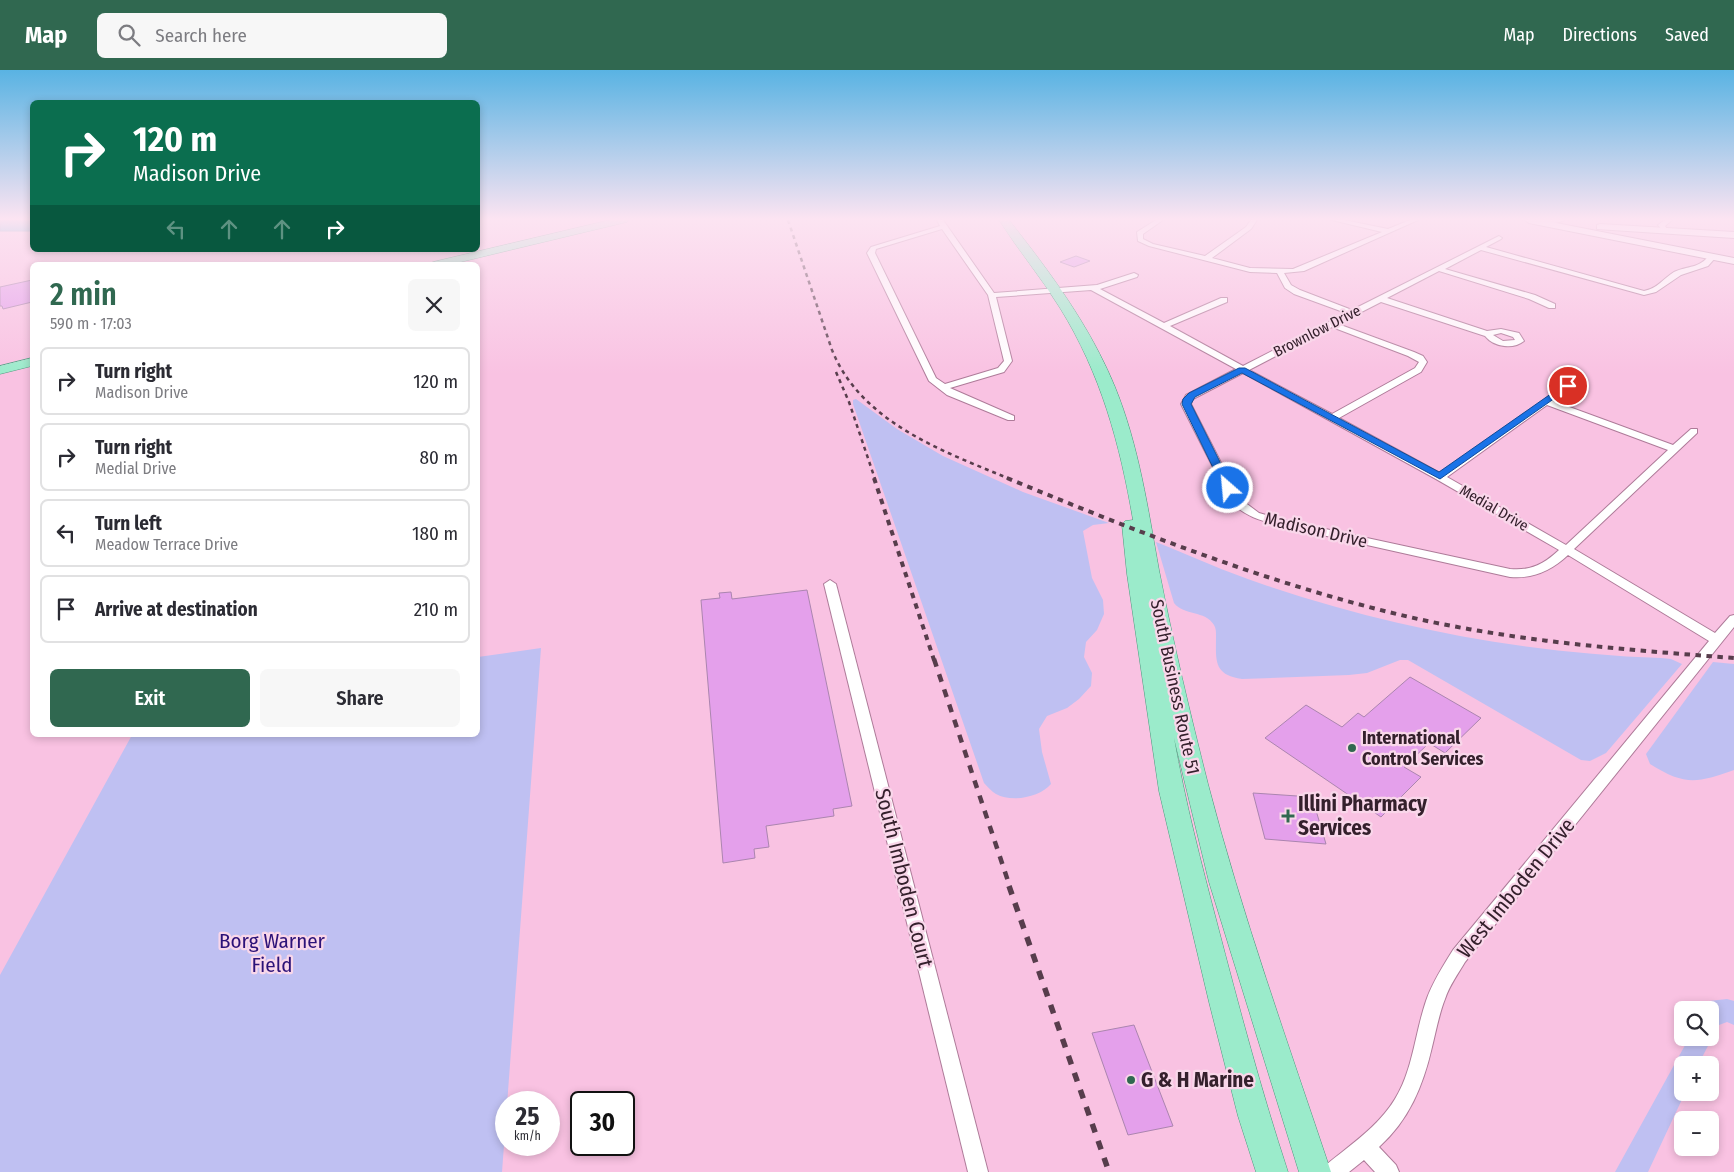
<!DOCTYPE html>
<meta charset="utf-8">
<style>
body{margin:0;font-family:"Fira Sans Condensed",sans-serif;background:#f7f7f7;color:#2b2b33;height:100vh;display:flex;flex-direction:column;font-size:19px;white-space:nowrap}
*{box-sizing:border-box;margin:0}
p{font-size:16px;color:#7c7c81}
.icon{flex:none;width:28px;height:28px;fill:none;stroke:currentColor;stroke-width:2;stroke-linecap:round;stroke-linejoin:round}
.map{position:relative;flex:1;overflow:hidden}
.details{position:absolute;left:30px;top:192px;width:450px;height:475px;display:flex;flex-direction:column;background:#fff;border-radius:8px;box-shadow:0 2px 8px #0003}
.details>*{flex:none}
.hud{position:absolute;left:30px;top:30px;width:450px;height:152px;border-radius:8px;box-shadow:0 2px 8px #0003;background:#0b6e4f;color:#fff;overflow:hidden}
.fabs{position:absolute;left:1674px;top:931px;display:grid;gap:10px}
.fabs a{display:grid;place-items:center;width:45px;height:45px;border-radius:8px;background:#fff;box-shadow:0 2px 8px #0003;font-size:25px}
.speed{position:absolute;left:495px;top:1021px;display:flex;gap:10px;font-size:25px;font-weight:700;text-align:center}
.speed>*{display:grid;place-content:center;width:65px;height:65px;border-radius:50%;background:#fff;box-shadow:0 2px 8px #0003;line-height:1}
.speed small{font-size:12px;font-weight:400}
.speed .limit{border:2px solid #111;border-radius:8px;background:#fff;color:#111}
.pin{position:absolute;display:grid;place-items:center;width:42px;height:42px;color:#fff;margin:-21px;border:2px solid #fff;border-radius:50%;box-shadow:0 1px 5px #0007}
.me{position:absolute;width:55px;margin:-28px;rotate:333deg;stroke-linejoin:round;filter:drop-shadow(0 0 4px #0008)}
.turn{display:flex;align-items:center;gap:18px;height:105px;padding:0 20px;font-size:22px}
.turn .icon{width:65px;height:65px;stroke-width:2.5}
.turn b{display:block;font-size:35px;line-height:42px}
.lanes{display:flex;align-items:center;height:48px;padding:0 20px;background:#0003;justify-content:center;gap:25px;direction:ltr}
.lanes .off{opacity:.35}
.round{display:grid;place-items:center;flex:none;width:52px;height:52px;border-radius:8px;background:#f7f7f7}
.headline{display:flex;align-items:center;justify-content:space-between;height:85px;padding:0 20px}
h1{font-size:30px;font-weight:600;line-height:38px;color:#306850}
.primary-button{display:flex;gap:10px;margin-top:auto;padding:10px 20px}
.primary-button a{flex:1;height:58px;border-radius:8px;background:#306850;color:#fff;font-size:20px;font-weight:600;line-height:58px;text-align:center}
.primary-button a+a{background:#f7f7f7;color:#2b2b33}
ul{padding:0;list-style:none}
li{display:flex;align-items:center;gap:15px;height:68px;margin:0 10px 8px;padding:0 10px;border:2px solid #e1e1e2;border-radius:8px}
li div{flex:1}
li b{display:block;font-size:19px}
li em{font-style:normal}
header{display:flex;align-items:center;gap:30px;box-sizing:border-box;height:70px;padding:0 25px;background:#306850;color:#fff}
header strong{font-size:24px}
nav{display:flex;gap:28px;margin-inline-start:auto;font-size:18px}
.search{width:350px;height:45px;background:#f7f7f7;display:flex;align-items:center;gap:12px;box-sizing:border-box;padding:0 18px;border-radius:8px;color:#7c7c81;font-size:19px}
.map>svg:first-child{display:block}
.green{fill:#bfc0f2}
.water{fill:#22b2dc;stroke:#2786a7}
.building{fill:#e4a0eb;stroke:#ab85af}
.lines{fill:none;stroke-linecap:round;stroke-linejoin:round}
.minor-casing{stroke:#ae7b99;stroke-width:2}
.tertiary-casing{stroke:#ae7b99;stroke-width:2}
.primary-casing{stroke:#4b9b7d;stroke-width:1}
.minor{fill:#fff;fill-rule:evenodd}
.tertiary{fill:#fff;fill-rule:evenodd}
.primary{fill:#9bebcb;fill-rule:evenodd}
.rail-far3{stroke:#573d4c;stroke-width:2.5;stroke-dasharray:4 4;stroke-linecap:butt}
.rail-far2{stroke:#573d4c;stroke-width:4;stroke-dasharray:5.5 5.5;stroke-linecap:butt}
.rail-far1{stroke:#573d4c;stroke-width:4.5;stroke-dasharray:8 8;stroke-linecap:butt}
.rail{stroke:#573d4c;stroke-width:5.5;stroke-dasharray:9 9;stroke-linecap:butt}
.route{fill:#1a73e8;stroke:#114b97}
.poi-dot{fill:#306850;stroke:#f9d7ea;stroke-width:2}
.labels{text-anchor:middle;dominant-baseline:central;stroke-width:4.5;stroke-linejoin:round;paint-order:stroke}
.far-street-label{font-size:15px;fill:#34202c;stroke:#f9d7ea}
.street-label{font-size:18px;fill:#34202c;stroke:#f9d7ea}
.poi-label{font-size:18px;font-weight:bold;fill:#34202c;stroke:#f9d7ea;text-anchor:start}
.near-poi-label{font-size:21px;font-weight:bold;fill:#34202c;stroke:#f9d7ea;text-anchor:start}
.near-street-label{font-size:21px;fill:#34202c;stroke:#f9d7ea}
.near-park-label{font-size:21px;fill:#2c1278;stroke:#f9d7ea}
</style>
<header>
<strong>Map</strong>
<div class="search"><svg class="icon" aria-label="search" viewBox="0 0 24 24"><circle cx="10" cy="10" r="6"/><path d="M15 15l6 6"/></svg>Search here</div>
<nav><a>Map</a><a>Directions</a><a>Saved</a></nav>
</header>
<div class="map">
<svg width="1734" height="1102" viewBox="0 0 1734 1102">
<rect width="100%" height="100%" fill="#f9c2e2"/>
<!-- green -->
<g class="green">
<path d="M 856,329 L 897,359 L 943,386 L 1023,422 L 1109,453 L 1093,455 L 1083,461 L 1092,508 L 1103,530 L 1104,544 L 1097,560 L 1086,572 L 1084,587 L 1092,603 L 1091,616 L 1079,629 L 1067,638 L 1047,646 L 1039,659 L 1042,682 L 1051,714 C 1040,727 1012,733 996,724 C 992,722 988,717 984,713 L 853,334 L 853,330 Z"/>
<path d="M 1156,472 C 1191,486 1226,502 1262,514 C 1393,558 1523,583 1661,588 L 1671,589 L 1682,594 L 1606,683 L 1590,691 L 1581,690 L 1408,590 L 1400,590 L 1367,603 L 1349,605 L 1242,609 C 1213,605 1216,590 1216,566 C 1216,562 1216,558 1214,555 C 1205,540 1184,546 1174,533 Z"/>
<path d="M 541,578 L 502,1102 L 0,1102 L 0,905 L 132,665 L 478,665 L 478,587 Z"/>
<path d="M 1713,592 L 1734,594 L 1734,700 C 1697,713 1685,716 1650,694 L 1646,684 Z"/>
<path d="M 1727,929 L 1734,931 L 1734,955 L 1727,952 L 1719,955 L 1698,995 L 1682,995 L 1682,1022 L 1685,1023 L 1648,1102 L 1615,1102 L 1689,968 L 1710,968 L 1710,940 L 1701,940 L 1709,931 Z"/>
</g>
<!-- water -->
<rect class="water" x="0" y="150" width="32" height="11"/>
<!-- building -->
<g class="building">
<path d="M 1076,186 L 1090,191 L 1074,197 L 1060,192 Z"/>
<path d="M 32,210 L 32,232 L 3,239 L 2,236 L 0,236 L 0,217 Z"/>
<path d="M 807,520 L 852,736 L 833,739 L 834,746 L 766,756 L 769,777 L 754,779 L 755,788 L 723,793 L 701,530 L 720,528 L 719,523 L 731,522 L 732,529 Z"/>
<path d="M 1410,607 L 1481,648 L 1445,683 L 1429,673 L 1404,697 L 1421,707 L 1381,747 L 1265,668 L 1306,635 L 1342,657 L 1358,643 L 1364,647 Z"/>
<path d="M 1253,723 L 1312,727 L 1326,774 L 1265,769 Z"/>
<path d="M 1134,955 L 1173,1056 L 1128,1065 L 1092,963 Z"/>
</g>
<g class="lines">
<defs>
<g id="minor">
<path d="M 937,150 L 943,150 L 994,223 L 1097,215 L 1134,203 L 1138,205 L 1137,207 L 1100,219 L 1164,253 L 1221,228 L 1227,228 L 1227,232 L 1170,256 L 1243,296 L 1346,243 L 1294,224 L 1285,218 L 1277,203 L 1250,202 L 1149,176 L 1138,171 L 1137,162 L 1156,150 L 1163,150 L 1143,164 L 1143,169 L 1153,174 L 1205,186 L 1246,157 L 1251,150 L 1257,150 L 1251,159 L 1212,188 L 1250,198 L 1293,199 L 1382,162 L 1332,150 L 1344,150 L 1388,159 L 1410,150 L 1418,150 L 1304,201 L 1284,203 L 1291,215 L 1300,220 L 1352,240 L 1499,166 L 1502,168 L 1501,169 L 1486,177 L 1644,221 C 1657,219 1664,208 1674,202 C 1687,196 1701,198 1709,185 L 1716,187 L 1708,196 L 1681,205 L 1656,222 L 1644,225 L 1481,180 L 1445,199 L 1535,225 L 1555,234 L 1555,238 L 1549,238 L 1529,229 L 1439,201 L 1387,228 L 1487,261 L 1501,259 L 1519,263 L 1524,271 C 1513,280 1494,277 1485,266 L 1381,232 L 1338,254 L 1414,282 L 1423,286 L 1427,292 L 1421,302 L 1339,348 L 1440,403 L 1568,313 L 1571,314 L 1571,318 L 1553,331 L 1673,375 L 1691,359 L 1697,359 L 1697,363 L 1574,479 L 1715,563 L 1730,546 L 1734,545 L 1734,557 L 1465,892 C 1458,904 1449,916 1445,929 C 1439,944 1436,961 1432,977 C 1423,1016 1409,1050 1379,1077 L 1396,1095 L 1399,1102 L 1375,1102 L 1364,1090 L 1349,1102 L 1323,1102 L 1326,1095 C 1350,1075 1378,1057 1395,1029 C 1413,1000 1415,963 1426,931 C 1432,913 1443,896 1453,880 L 1709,571 L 1568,485 C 1551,501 1533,509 1510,507 L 1282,456 C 1262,451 1242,446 1229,429 L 1181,334 L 1186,325 L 1236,299 L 1091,220 L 996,227 L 1012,291 L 1004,302 L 950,318 L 1014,346 L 1014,350 L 1008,350 L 947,325 L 929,311 L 867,183 L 871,177 L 940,156 ZM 942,159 L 988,225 L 1004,291 L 998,298 L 945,314 L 936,308 L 875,183 L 876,179 ZM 1332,257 L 1408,286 L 1419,292 L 1415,298 L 1332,344 L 1249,300 ZM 1501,263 L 1513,267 L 1515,270 L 1503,271 L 1493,265 ZM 1243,303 L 1436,409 L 1559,480 C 1544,494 1531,501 1510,499 L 1284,450 L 1259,443 L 1239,428 L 1191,334 L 1193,329 ZM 1547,335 L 1668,380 L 1566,475 L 1447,407 Z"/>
<path d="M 1539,150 L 1564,150 C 1558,154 1545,154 1539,150 Z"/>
<path d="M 1665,150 L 1672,150 L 1665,156 L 1668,161 L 1665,163 L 1658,155 Z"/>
<path d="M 830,510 L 836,514 L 988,1102 L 968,1102 L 824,514 Z"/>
</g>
<g id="tertiary">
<path d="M 1525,150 L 1541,150 L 1734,188 L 1734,194 L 1529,153 Z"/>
<path d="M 1600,154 L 1734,162 L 1734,168 L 1597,159 L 1597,155 Z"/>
</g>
<g id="primary">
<path d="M 610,150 L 628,150 L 627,152 L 448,195 L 427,195 L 433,192 Z"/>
<path d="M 999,150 L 1009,150 C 1050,202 1090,256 1115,317 C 1139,376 1148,439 1159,500 C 1173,572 1190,643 1208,714 C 1242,845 1288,973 1331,1102 L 1299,1102 L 1209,812 L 1174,668 C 1185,731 1201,792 1217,853 C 1239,937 1261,1020 1288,1102 L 1256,1102 L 1238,1046 L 1209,932 L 1159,721 L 1127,504 L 1122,455 L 1125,451 L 1133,450 C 1120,374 1101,304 1060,238 C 1041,207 1018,180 999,150 Z"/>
<path d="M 32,288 L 32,296 L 0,304 L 0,296 Z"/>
</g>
</defs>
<!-- minor casing -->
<use href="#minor" class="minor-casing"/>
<!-- tertiary casing -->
<use href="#tertiary" class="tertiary-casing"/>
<!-- primary casing -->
<use href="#primary" class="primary-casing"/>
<!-- minor -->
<use href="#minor" class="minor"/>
<!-- tertiary -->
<use href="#tertiary" class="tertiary"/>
<!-- primary -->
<use href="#primary" class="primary"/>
<!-- rail-far3 -->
<g class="rail-far3">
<path d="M 788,150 L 832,280 C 861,352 942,381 1010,409"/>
<path d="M 836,302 L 849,332 L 875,409"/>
</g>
<!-- rail-far2 -->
<g class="rail-far2">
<path d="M 874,408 L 934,590"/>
<path d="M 1007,408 C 1140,463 1277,517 1418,549 C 1522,572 1629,580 1734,588"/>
</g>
<!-- rail-far1 -->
<path class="rail-far1" d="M 934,589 L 1010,817"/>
<!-- rail -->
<path class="rail" d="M 1009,816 L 1109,1102"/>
</g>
<!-- sky -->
<linearGradient id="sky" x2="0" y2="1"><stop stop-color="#59b3e3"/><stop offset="0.49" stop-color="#fce4f2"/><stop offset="1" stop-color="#fce4f2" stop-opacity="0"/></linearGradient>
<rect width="1734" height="304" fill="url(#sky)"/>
<!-- route -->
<path class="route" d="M 1239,298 L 1245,298 L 1439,402 L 1565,314 L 1572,316 L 1440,409 L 1242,303 L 1195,327 L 1191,334 L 1233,418 L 1228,421 L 1223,418 L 1182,334 L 1183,329 L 1189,323 Z"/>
<!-- markers -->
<g class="poi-dot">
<circle cx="1352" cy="678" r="5"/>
<path d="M1285.5 738.5h5v5h5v5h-5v5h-5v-5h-5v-5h5z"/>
<circle cx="1131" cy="1010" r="5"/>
</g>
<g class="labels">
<!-- far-street labels -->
<g class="far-street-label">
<text transform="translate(1317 261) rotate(-27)">Brownlow Drive</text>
<text transform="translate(1494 438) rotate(30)">Medial Drive</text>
</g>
<!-- street labels -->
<g class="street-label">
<text transform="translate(1316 460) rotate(13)">Madison Drive</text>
<text transform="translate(1175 617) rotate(78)">South Business Route 51</text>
</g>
<!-- poi labels -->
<g class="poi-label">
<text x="1362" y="668">International<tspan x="1362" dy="21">Control Services</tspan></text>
</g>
<!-- near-poi labels -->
<g class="near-poi-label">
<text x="1298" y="734">Illini Pharmacy<tspan x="1298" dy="24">Services</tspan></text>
<text x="1141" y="1010">G &amp; H Marine</text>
</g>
<!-- near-street labels -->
<g class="near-street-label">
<text transform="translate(904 808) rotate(76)">South Imboden Court</text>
<text transform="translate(1516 818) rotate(-51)">West Imboden Drive</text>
</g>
<!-- near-park labels -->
<g class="near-park-label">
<text x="272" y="871">Borg Warner<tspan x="272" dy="24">Field</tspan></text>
</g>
</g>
</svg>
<div class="fabs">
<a><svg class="icon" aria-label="search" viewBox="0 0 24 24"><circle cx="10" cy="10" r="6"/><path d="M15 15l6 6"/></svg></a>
<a>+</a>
<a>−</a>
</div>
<div class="speed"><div>25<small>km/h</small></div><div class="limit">30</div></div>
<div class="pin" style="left:1568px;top:316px;background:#d93025"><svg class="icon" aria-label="arrive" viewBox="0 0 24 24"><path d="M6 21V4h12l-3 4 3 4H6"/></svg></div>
<svg class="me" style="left:1228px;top:418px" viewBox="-20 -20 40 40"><circle r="17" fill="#1a73e8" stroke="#fff" stroke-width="3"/><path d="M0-11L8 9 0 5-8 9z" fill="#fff"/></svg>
<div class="hud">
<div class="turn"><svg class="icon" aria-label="right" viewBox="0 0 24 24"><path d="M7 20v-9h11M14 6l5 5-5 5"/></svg><div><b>120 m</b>Madison Drive</div></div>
<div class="lanes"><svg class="icon off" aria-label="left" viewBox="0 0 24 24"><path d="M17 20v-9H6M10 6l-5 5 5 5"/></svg><svg class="icon off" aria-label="ahead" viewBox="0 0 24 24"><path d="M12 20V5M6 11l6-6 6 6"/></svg><svg class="icon off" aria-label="ahead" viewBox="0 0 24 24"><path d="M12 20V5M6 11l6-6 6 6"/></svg><svg class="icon" aria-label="right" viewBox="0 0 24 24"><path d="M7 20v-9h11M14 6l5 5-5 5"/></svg></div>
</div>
<section class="details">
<div class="headline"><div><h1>2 min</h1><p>590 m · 17:03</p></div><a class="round"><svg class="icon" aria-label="close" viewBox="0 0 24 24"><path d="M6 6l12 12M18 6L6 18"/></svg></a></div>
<ul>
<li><svg class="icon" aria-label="right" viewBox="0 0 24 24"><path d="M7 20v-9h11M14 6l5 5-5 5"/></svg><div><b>Turn right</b><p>Madison Drive</p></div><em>120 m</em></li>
<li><svg class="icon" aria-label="right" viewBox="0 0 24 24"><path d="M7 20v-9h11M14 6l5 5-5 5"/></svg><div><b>Turn right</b><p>Medial Drive</p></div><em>80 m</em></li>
<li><svg class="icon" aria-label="left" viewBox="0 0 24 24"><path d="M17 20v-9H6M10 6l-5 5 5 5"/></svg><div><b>Turn left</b><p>Meadow Terrace Drive</p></div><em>180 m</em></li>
<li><svg class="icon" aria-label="arrive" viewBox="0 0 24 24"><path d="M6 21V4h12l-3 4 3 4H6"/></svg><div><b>Arrive at destination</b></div><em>210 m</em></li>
</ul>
<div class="primary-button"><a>Exit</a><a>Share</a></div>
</section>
</div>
